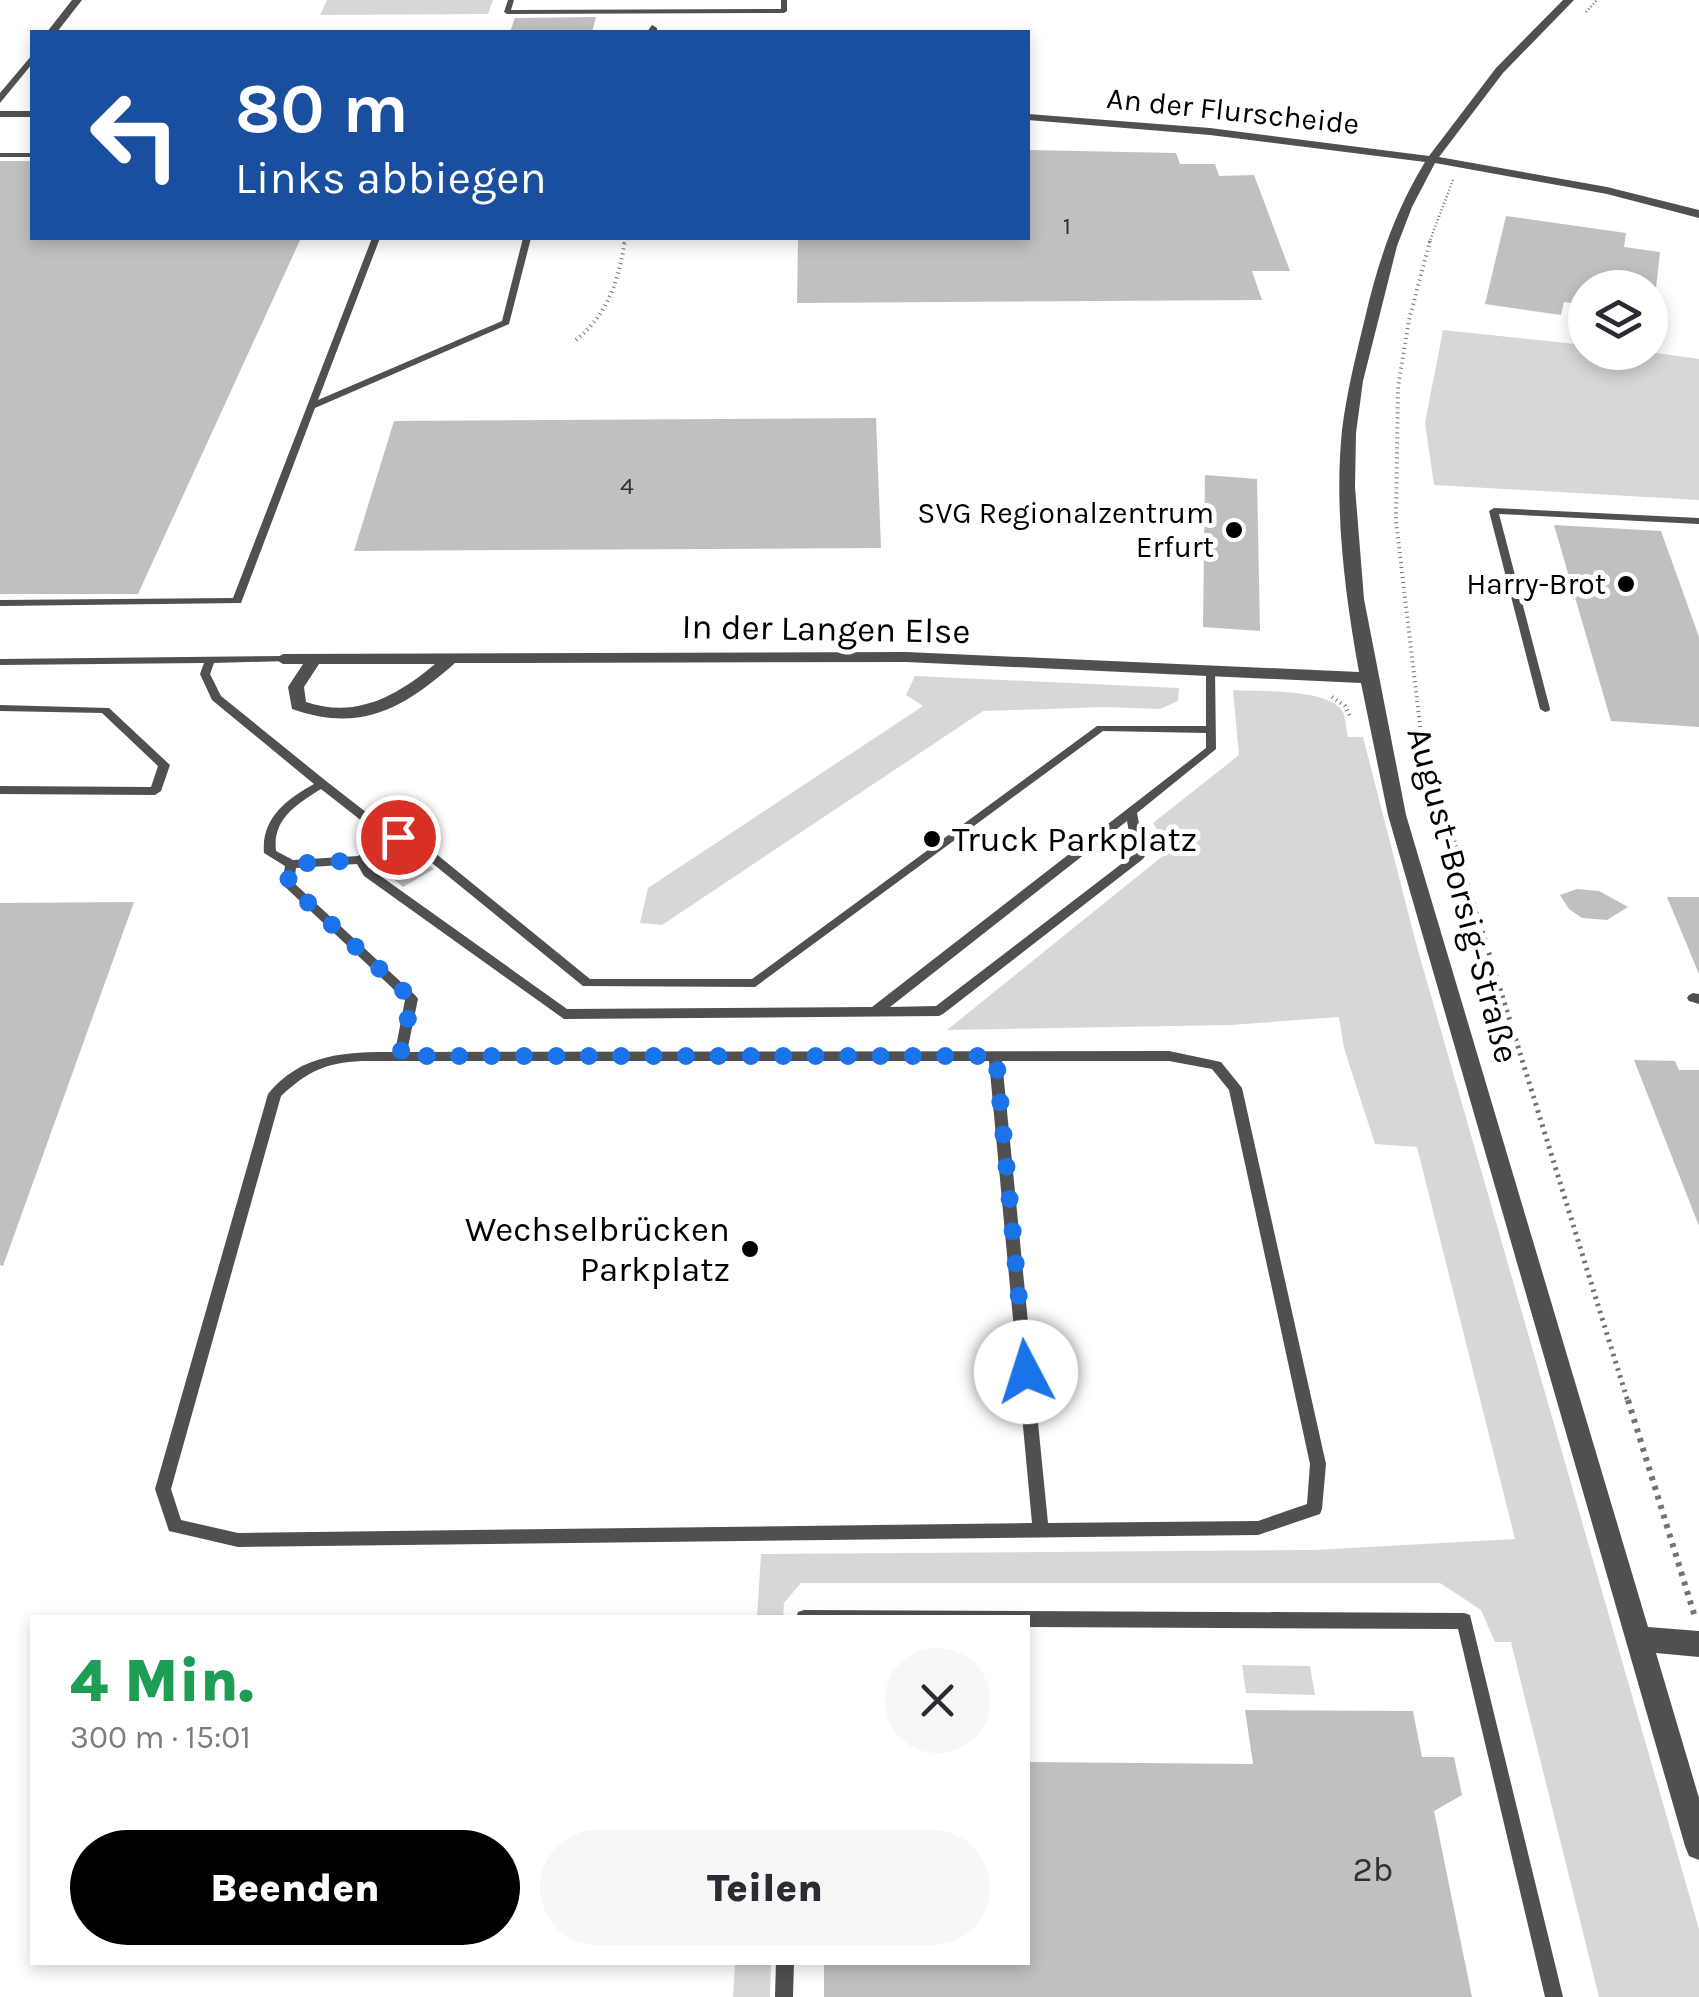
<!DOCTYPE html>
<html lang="de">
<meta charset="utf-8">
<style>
body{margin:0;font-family:Karla,sans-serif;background:#f7f7f7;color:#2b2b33;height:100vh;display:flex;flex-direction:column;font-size:38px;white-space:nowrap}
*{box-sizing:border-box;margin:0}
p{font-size:32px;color:#7c7c81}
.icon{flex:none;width:55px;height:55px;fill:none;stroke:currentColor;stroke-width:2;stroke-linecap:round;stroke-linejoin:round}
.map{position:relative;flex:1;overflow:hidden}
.drawer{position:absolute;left:30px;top:1615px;width:1000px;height:350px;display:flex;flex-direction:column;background:#fff;border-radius:0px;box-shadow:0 5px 15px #0003}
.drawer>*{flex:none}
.top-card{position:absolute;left:30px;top:30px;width:1000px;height:210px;border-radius:0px;box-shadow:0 5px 15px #0003;background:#1a4fa0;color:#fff;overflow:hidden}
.buttons{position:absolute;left:1568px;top:270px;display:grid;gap:20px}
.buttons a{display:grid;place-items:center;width:100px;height:100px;border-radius:50%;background:#fff;box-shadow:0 5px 15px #0003;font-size:50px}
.pin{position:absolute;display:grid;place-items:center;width:85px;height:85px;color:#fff;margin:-42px;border:5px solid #fff;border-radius:50%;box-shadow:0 2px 10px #0007}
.me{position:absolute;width:110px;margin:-55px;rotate:355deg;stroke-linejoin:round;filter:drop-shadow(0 0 8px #0008)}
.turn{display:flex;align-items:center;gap:35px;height:210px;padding:0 40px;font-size:45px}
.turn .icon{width:130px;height:130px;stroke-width:2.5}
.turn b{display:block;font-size:70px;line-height:85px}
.round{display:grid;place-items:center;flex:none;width:105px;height:105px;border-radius:52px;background:#f7f7f7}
.overview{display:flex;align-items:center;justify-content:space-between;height:170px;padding:0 40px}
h1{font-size:60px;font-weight:800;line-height:75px;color:#1e9e55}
.button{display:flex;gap:20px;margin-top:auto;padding:20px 40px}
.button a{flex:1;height:115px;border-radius:60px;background:#000;color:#fff;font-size:40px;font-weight:800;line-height:115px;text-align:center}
.button a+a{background:#f7f7f7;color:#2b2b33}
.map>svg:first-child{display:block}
.green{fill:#d7d7d7}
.building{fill:#c0c0c0}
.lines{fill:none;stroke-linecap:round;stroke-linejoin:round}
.path-far3{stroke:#727272;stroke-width:2.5;stroke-dasharray:1 2.5;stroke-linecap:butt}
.path-far2{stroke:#727272;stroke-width:4;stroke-dasharray:1 4;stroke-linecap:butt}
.path-far1{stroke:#727272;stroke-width:5;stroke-dasharray:2.5 5;stroke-linecap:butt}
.path{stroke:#727272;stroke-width:6;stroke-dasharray:4 6;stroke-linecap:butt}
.lane{fill:#505050;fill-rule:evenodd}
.street{fill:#505050;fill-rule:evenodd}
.route{stroke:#1a73e8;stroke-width:18;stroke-dasharray:0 32.4}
.poi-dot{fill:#000;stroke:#fff;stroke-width:4}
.labels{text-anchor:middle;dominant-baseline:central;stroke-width:10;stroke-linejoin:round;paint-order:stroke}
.far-number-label{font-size:25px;fill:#303030}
.far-street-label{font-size:30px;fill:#000;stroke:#fff}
.far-poi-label{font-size:30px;fill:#000;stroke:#fff;text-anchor:end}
.street-label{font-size:35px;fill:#000;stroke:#fff}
.poi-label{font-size:35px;fill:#000;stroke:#fff;text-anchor:start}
.near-number-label{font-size:35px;fill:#303030}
</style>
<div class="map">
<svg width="1699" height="1997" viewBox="0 0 1699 1997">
<rect width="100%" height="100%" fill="#fff"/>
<!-- green -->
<g class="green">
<path d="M 327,0 L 493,0 L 488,14 L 320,15 Z"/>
<path d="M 1443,330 L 1585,345 L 1585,352 L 1650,352 L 1699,359 L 1699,500 L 1434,485 L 1425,423 Z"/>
<path d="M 915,676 L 1179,688 L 1178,701 L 1160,709 L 1105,707 L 983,711 L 662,925 L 640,923 L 648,888 L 923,706 L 906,695 Z"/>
<path d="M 1233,690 C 1258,692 1330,688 1343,712 C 1346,719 1346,729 1348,737 L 1363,737 L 1417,947 L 1699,1929 L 1699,1997 L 1599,1997 L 1511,1642 L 1495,1642 L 1481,1610 L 1440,1583 L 801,1583 L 784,1603 L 783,1617 L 757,1617 L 761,1554 L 1313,1550 L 1515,1539 L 1417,1147 L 1375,1144 L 1344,1048 L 1339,1017 L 1231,1025 L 947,1030 L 1169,851 L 1153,823 L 1239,755 Z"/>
<path d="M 1242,1665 L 1310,1666 L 1315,1695 L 1246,1693 Z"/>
<path d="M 735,1963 L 771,1963 L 770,1997 L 733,1997 Z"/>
</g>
<!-- building -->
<g class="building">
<path d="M 596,17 L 592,32 L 510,32 L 515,18 Z"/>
<path d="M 1028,150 L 1176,153 L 1180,164 L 1215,164 L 1219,176 L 1254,175 L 1290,271 L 1252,271 L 1262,300 L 797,303 L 798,238 L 1028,238 Z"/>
<path d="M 0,161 L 32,161 L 32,238 L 301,238 L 138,594 L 0,594 Z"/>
<path d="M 1506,216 L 1626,233 L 1624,247 L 1660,252 L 1656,288 L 1585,288 L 1585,305 L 1564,302 L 1561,315 L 1485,304 Z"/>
<path d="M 876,418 L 881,548 L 354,551 L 394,421 Z"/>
<path d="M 1205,475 L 1257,479 L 1260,631 L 1203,627 Z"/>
<path d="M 1554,525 L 1661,531 L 1699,637 L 1699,727 L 1611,721 Z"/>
<path d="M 409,851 L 434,869 L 403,887 L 380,869 Z"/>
<path d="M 1577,889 L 1599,891 L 1628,907 L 1607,920 L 1582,918 L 1569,909 L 1560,895 Z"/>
<path d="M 1667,897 L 1699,897 L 1699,974 Z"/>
<path d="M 134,902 L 3,1266 L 0,1265 L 0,903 Z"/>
<path d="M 1634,1060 L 1675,1061 L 1679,1070 L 1699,1070 L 1699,1226 Z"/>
<path d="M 1245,1710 L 1413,1711 L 1422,1757 L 1454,1757 L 1462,1795 L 1434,1811 L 1472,1997 L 824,1997 L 824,1962 L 1028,1962 L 1028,1762 L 1253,1764 Z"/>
</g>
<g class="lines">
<!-- path-far3 -->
<g class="path-far3">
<path d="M 1586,12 L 1597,0"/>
<path d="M 624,243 L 625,238"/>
<path d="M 1429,243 L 1453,180"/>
</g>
<!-- path-far2 -->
<g class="path-far2">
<path d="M 1430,241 L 1409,320 L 1398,387 L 1396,521 L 1421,734 L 1481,926"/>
<path d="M 576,340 C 609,313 618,281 625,241"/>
<path d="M 1332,697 L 1345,706 L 1351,718"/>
</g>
<!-- path-far1 -->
<path class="path-far1" d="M 1480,924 L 1628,1402"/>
<!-- path -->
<path class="path" d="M 1628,1400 L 1695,1617"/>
<!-- lane -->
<g class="lane">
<path d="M 508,0 L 514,0 L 511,10 L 781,9 L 781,0 L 787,0 L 787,11 L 784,13 L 507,14 L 504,12 Z"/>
<path d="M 357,30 L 452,30 L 455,32 L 354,32 Z"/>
<rect x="0" y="153" width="32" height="4"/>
<path d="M 372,238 L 380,238 L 318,400 L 502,321 L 523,238 L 531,238 L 509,324 L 315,408 L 241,603 L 0,606 L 0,600 L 233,598 Z"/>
<path d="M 1494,508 L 1699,518 L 1699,524 L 1499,514 L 1550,709 L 1549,711 L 1545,712 L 1540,709 L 1489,511 Z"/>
<path d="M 283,656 L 288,659 L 287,661 L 214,663 L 210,674 L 221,696 L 326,781 L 380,823 L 424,844 L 590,979 L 752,979 L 1097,726 L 1206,726 L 1206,671 L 1207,669 L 1215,669 L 1216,749 L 1137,813 L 1145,856 L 1143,859 L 943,1014 L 939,1016 L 564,1019 L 364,876 L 357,864 L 296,868 L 294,883 L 416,996 L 418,999 L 407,1052 L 1169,1051 L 1221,1062 L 1242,1088 L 1326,1464 L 1322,1509 L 1320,1514 L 1258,1535 L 238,1547 L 169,1531 L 155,1489 L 268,1094 C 301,1053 346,1052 395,1052 L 405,1000 L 282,884 L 285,866 L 264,853 C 261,818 287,799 314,784 L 212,700 L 200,674 L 204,663 L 0,665 L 0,659 ZM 1103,731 L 1206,733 L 1206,748 L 872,1007 L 567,1009 L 372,870 L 367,861 L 399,842 L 416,850 L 583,986 L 755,987 ZM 321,789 L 372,829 L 389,837 L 358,856 L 293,860 L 276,851 C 272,819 297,804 321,789 ZM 1127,821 L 1133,855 L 936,1006 L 890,1007 ZM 362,1061 L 989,1061 L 1032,1523 L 238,1533 L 181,1520 L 171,1489 L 281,1096 C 308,1071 325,1063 362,1061 ZM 1002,1061 L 1169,1061 L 1212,1069 L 1229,1090 L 1310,1464 L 1307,1504 L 1258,1521 L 1048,1523 Z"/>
<path d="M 0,705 L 109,708 L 170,765 L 161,791 L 155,795 L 0,794 L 0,786 L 151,787 L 158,766 L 102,713 L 0,711 Z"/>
<path d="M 1693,993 L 1699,994 L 1699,1004 L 1689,1001 L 1687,998 L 1689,995 Z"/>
<path d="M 804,1610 L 1464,1613 L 1470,1615 L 1563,1997 L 1545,1997 L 1458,1629 L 1028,1627 L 1028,1618 L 796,1618 L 798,1612 Z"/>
<path d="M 776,1962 L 794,1962 L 793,1997 L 775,1997 Z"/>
</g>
<!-- street -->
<g class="street">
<path d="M 72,0 L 82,0 L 57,32 L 47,32 Z"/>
<path d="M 1563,0 L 1574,0 L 1503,73 L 1439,157 L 1607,187 L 1699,210 L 1699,218 L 1607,194 L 1435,163 L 1412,207 L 1397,246 L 1363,381 L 1356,433 L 1355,487 L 1364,599 L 1406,815 L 1648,1627 L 1699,1631 L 1699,1657 L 1656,1653 L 1699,1798 L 1699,1860 L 1689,1856 L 1685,1846 L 1388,815 L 1361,683 L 906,662 L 455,663 C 403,709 361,733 292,709 L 288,687 L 303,664 L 283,664 L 275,659 L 283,654 L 906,652 L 1359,672 C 1345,594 1334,510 1342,430 C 1347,391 1356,355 1365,318 C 1378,262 1395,211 1425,162 L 1210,135 L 1028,120 L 1028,114 L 1210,128 L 1429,156 L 1496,68 ZM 319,664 L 435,664 C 397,696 356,719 306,702 L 304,687 Z"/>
<path d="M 652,25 L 657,28 L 657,32 L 647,32 Z"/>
<path d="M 32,55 L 32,64 L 0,103 L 0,93 Z"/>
<rect x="0" y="111" width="32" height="6"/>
</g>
</g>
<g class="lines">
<!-- route -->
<path class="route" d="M 398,837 L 360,860 L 290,864 L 288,884 L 412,999 L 400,1056 L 996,1056 L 1026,1372"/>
</g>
<!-- markers -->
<g class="poi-dot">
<circle cx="1234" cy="530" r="10"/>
<circle cx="1626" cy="584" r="10"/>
<circle cx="932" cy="839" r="10"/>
<circle cx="750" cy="1249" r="10"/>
</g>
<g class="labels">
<!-- far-number labels -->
<g class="far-number-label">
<text x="1067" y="225">1</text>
<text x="627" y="485">4</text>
</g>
<!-- far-street labels -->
<g class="far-street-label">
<text transform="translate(1233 111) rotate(6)">An der Flurscheide</text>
</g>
<!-- far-poi labels -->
<g class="far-poi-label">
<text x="1214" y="513">SVG Regionalzentrum<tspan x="1214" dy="34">Erfurt</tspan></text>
<text x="1606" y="584">Harry-Brot</text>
</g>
<!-- street labels -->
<g class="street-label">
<text transform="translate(826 629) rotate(1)">In der Langen Else</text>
<text transform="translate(1463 895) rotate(75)">August-Borsig-Straße</text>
</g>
<!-- poi labels -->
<g class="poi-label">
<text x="952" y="839">Truck Parkplatz</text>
<text x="730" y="1229" text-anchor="end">Wechselbrücken<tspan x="730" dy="40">Parkplatz</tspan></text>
</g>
<!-- near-number labels -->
<g class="near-number-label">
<text x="1373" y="1869">2b</text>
</g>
</g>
</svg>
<div class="buttons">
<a><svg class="icon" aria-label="layers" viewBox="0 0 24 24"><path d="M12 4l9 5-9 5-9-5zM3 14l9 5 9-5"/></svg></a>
</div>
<div class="pin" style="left:398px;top:837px;background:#d93025"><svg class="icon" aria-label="arrive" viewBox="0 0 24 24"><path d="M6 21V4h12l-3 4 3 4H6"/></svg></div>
<svg class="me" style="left:1026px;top:1372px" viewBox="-20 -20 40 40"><circle r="19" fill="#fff"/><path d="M0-13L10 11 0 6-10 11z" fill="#1a73e8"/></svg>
<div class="top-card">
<div class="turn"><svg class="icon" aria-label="left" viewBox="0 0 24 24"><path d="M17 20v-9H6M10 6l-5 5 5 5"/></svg><div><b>80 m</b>Links abbiegen</div></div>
</div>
<section class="drawer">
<div class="overview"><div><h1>4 Min.</h1><p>300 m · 15:01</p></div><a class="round"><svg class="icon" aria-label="close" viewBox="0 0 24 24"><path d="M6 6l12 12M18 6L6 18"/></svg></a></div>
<div class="button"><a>Beenden</a><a>Teilen</a></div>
</section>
</div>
